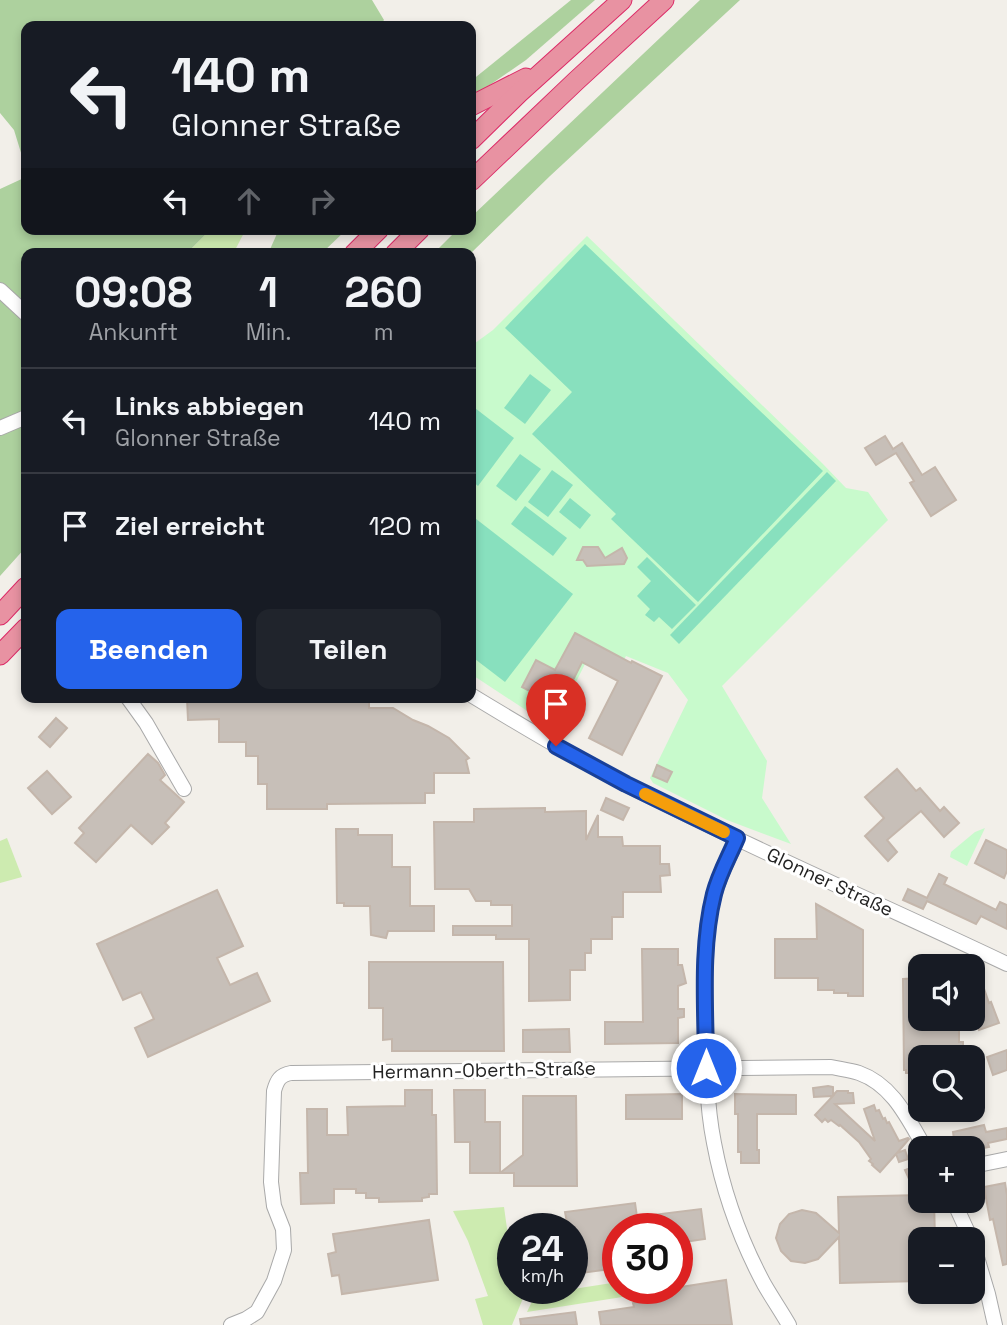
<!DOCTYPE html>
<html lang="de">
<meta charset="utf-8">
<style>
body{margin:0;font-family:"Space Grotesk",sans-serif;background:#20242c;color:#f1f3f6;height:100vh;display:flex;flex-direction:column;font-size:26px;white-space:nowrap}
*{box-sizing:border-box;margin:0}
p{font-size:23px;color:#9ea1a6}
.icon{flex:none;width:38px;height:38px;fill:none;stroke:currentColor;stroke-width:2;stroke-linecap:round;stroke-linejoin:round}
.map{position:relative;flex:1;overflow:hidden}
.drawer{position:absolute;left:21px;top:248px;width:455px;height:455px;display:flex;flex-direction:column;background:#171b24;border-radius:14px;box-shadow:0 4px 10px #0003}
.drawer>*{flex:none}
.guide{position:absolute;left:21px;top:21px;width:455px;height:214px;border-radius:14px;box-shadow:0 4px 10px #0003;background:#171b24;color:#f1f3f6;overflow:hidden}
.tools{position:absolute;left:908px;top:954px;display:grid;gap:14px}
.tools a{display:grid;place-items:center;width:77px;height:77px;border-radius:14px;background:#171b24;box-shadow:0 4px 10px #0003;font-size:35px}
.speed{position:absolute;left:497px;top:1213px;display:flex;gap:14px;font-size:35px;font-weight:700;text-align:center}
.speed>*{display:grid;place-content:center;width:91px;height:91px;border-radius:50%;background:#171b24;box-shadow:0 4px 10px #0003;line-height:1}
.speed small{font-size:18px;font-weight:400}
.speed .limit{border:10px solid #d22;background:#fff;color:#111}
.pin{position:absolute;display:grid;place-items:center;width:60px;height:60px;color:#fff;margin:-72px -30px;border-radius:50% 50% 50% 0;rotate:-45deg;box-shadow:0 0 7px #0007}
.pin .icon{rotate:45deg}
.me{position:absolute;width:77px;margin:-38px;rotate:0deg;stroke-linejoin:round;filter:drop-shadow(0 0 5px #0008)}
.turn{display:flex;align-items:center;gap:24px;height:147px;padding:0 35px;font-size:32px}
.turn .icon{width:91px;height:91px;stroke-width:2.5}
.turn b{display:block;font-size:49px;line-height:60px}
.lanes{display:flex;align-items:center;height:66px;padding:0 35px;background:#0003;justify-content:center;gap:35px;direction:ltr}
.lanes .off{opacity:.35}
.eta{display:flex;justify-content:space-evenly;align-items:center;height:119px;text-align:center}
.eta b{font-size:42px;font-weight:700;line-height:49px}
.button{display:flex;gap:14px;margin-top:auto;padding:14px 35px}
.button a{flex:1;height:80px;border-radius:14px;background:#2563eb;color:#fff;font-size:28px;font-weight:700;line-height:80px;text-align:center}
.button a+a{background:#20242c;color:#f1f3f6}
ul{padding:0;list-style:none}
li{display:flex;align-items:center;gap:21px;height:105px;padding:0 35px;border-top:2px solid #363941}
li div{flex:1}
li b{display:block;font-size:26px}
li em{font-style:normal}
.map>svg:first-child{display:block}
.grass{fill:#cdebb0}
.forest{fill:#add19e}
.park{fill:#c8facc}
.pitch{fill:#88e0be}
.building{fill:#c7bfb8;stroke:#c4b6ab;stroke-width:2}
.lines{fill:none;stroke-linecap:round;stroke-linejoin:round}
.minor-casing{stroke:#a9a9a9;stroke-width:16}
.highway-casing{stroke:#dc2a67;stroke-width:21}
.minor{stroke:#fff;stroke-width:14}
.highway{stroke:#e892a2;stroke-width:19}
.route-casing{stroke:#184099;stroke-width:18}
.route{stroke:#2563eb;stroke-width:12}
.slow{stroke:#f59e0b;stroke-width:12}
.labels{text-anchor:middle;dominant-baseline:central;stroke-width:6;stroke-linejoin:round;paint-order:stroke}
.street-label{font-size:19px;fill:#222;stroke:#fff}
</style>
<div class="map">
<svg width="1007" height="1325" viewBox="0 0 1007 1325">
<rect width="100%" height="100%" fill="#f2efe9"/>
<!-- grass -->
<g class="grass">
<path d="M 211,229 L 246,229 L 233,254 L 186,254 Z"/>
<path d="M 7,838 L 22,877 L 0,883 L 0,841 Z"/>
<path d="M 504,1207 L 513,1272 L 513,1288 L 515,1288 L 516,1292 L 526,1291 L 512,1325 L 483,1325 L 475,1299 L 488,1296 L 468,1241 L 453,1211 Z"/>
<path d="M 618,1282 L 618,1288 L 634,1288 L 635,1295 L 527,1312 L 535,1295 Z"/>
</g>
<!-- forest -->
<g class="forest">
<path d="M 0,0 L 372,0 L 384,20 L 380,26 L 26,26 L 26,169 L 14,130 L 0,113 Z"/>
<path d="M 571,0 L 595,0 L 526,60 L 471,98 L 471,81 Z"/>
<path d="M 700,0 L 740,0 L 550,176 L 470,254 L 433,254 L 458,229 L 471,229 L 471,217 Z"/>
<path d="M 26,177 L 26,229 L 211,229 L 186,254 L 26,254 L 26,547 L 0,576 L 0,189 Z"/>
<path d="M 279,229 L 347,229 L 321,254 L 268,254 Z"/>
</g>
<!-- park -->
<g class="park">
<path d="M 587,236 L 822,463 L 846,488 L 868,492 L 888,520 L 722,686 L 767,761 L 762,798 L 791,844 L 727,820 L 653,783 L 650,778 L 688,700 L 668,673 L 626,656 L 613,679 L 585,664 L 553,728 L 471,674 L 471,346 L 493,330 Z"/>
<path d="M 985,828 L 967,866 L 950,857 L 951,852 L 975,832 Z"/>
</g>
<!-- pitch -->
<g class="pitch">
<path d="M 585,244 L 823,471 L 698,602 L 611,519 L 616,514 L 532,434 L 572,392 L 505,328 Z"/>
<path d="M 530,374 L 551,390 L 525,424 L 504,408 Z"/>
<path d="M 471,405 L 514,438 L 478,486 L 471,480 Z"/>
<path d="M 520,454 L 541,469 L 516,501 L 496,486 Z"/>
<path d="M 552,470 L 573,485 L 548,517 L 528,502 Z"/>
<path d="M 827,472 L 836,481 L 679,644 L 670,635 Z"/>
<path d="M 570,498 L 591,515 L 580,529 L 559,512 Z"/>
<path d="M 525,506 L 567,538 L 553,556 L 511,524 Z"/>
<path d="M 471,515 L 573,594 L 505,682 L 471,656 Z"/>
<path d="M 647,557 L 696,605 L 672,629 L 659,617 L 654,622 L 645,615 L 650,609 L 637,596 L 651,581 L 637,567 Z"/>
</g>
<!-- building -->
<g class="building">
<path d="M 885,436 L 893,449 L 902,443 L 922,475 L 935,467 L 956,500 L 931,516 L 910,483 L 914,481 L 896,453 L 876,465 L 865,448 Z"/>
<path d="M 583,547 L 598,547 L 605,558 L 622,548 L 627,558 L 624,564 L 587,566 L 583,560 L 577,560 Z"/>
<path d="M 575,633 L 631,663 L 632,661 L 662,676 L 622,755 L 589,738 L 618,681 L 582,662 L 573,680 L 574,681 L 561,707 L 522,687 L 536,660 L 555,670 Z"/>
<path d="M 187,698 L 369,698 L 369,708 L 393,708 L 413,720 L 428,726 L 449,738 L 469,758 L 466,760 L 469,773 L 434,773 L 434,793 L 425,793 L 425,803 L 327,804 L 327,809 L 267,809 L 267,784 L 258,784 L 258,756 L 246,756 L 246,742 L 219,742 L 219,719 L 188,720 Z"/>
<path d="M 56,718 L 67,728 L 50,747 L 39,737 Z"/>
<path d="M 148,754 L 158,763 L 165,775 L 160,780 L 184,802 L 165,823 L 169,827 L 152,844 L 131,825 L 96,862 L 75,843 L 84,833 L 79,828 Z"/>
<path d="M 657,765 L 672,772 L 667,782 L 653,776 Z"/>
<path d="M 897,769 L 916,791 L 920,788 L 940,811 L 944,807 L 959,823 L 944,837 L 921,811 L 887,840 L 897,852 L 888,861 L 865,836 L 884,818 L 865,797 Z"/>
<path d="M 47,771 L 71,797 L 52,814 L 28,788 Z"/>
<path d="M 606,798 L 629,808 L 623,820 L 601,810 Z"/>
<path d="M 545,808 L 545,812 L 586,811 L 586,840 L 598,815 L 598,837 L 622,837 L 623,846 L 660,846 L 660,864 L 669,864 L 670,875 L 660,876 L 661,892 L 623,892 L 623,917 L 612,917 L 612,939 L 591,939 L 591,953 L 585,953 L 585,970 L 570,970 L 570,1000 L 529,1001 L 529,939 L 496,939 L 496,935 L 453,935 L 453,926 L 512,926 L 512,905 L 491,905 L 491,901 L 476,901 L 469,889 L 435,889 L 434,822 L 474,822 L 474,809 Z"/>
<path d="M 336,829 L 358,829 L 358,835 L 392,835 L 392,867 L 410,867 L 410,906 L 434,906 L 434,931 L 388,931 L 386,938 L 371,935 L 370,906 L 344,906 L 344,903 L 337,903 Z"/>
<path d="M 986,840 L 1007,850 L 1007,871 L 1004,878 L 975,863 Z"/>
<path d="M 939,874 L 947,878 L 944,884 L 996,910 L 1000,902 L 1007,905 L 1007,929 L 981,916 L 976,924 L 927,901 L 923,909 L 903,900 L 908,889 L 927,898 Z"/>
<path d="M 217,890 L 243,946 L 217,958 L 230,985 L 257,973 L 270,1001 L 148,1057 L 135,1028 L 154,1019 L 141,992 L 123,1000 L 97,944 Z"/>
<path d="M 816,904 L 863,930 L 863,996 L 848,996 L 848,993 L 834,993 L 834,990 L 818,990 L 818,978 L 775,978 L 775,939 L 817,939 Z"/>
<path d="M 642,949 L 678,949 L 678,965 L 682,965 L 686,983 L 678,986 L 678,1009 L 684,1009 L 684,1017 L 678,1018 L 678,1043 L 605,1044 L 605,1022 L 643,1022 Z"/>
<path d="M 973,960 L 974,960 L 989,1003 L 991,1002 L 999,1023 L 979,1030 L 973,1012 Z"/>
<path d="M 369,962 L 503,962 L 504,1051 L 392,1051 L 392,1039 L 383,1040 L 383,1008 L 369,1008 Z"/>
<path d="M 920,978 L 920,1018 L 954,1018 L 954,1030 L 959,1030 L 959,1042 L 963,1042 L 963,1057 L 944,1057 L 944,1046 L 924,1046 L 924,1057 L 920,1057 L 920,1073 L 906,1073 L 906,1070 L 904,1070 L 903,979 Z"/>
<path d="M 569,1029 L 570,1052 L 523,1052 L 523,1030 Z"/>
<path d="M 1007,1050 L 1007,1070 L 993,1075 L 987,1057 Z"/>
<path d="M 828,1086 L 833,1087 L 833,1095 L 837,1091 L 848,1091 L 848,1093 L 853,1093 L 854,1103 L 835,1104 L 875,1141 L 864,1109 L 874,1105 L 876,1111 L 879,1110 L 883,1119 L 885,1118 L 887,1123 L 889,1122 L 899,1141 L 908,1138 L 909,1139 L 897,1153 L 905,1150 L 908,1159 L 899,1162 L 896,1154 L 880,1172 L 872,1165 L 873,1164 L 869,1161 L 871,1159 L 859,1142 L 840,1125 L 839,1126 L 831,1120 L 828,1122 L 825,1119 L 822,1122 L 815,1115 L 833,1096 L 814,1097 L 813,1088 Z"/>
<path d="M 405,1090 L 432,1090 L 432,1115 L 436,1115 L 437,1194 L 429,1194 L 429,1197 L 422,1198 L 422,1201 L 379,1202 L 379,1198 L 366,1198 L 366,1193 L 356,1193 L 356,1189 L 334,1189 L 334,1203 L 301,1204 L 300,1173 L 308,1173 L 307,1109 L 327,1109 L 327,1135 L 348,1135 L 347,1107 L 405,1106 Z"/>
<path d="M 454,1090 L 485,1090 L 485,1122 L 500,1122 L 500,1173 L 470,1173 L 470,1142 L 455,1142 Z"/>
<path d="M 682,1094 L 682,1119 L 626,1119 L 626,1095 Z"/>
<path d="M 735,1094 L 796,1095 L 796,1114 L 757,1114 L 757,1150 L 759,1150 L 759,1163 L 741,1163 L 741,1152 L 738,1152 L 738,1114 L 735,1114 Z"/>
<path d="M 523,1096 L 576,1096 L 577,1186 L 514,1186 L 514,1173 L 500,1173 L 523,1155 Z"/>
<path d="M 984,1125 L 986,1132 L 1007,1128 L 1007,1139 L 988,1143 L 989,1147 L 973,1150 L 973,1148 L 935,1148 L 933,1143 L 954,1139 L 953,1132 Z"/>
<path d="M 916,1166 L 920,1174 L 909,1179 L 905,1170 Z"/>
<path d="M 1005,1183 L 1007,1195 L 1007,1264 L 1003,1265 L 993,1219 L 990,1220 L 984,1187 Z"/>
<path d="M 920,1195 L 920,1200 L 934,1200 L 935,1239 L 920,1239 L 920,1281 L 840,1283 L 839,1237 L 818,1259 L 805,1263 L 791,1261 L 781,1251 L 776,1238 L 780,1224 L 789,1214 L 802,1210 L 816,1213 L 839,1233 L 838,1197 Z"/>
<path d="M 635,1203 L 637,1217 L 701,1209 L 705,1239 L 677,1243 L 677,1228 L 618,1228 L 618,1268 L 574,1274 L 572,1261 L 572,1228 L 568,1228 L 565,1212 Z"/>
<path d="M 429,1220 L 438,1280 L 342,1294 L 339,1275 L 332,1276 L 328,1254 L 336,1252 L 333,1234 Z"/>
<path d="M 726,1280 L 732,1325 L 601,1325 L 599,1312 L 634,1307 L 633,1303 L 656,1300 L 655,1291 Z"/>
<path d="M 575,1312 L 577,1325 L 521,1325 L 520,1319 Z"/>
</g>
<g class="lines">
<defs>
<g id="minor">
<path d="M 0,290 L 26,314"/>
<path d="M 0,428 L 26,417"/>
<path d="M 471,695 C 522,726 574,757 627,785 C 752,849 881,904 1007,964"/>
<path d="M 128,698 L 146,723 L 184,789"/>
<path d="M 738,838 C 730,856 720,874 715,893 C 703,935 705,977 706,1020 C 706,1061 706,1103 714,1143 C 723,1191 741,1241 764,1284 C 772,1298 781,1311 789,1325"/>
<path d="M 973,1166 L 1007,1159"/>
<path d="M 953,1200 L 971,1239"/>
<path d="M 973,1244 L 988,1294 L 995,1325"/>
<path d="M 231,1325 L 246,1319 L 257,1312 L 274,1281 L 284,1250 L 283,1229 L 274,1206 L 271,1182 L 274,1091 C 277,1080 280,1075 291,1073 L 831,1067 C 840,1069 850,1070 859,1073 C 893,1085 908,1119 925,1148"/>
</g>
<g id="highway">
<path d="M 471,106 L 526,78"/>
<path d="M 471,140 L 519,93 L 622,0"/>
<path d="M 471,181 L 576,81 L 664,0"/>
<path d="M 354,254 L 379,229"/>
<path d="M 395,254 L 420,229"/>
<path d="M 0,615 L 26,587"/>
<path d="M 0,655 L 26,628"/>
</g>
</defs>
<!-- minor casing -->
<use href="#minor" class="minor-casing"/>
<!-- highway casing -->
<use href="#highway" class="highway-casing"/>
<!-- minor -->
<use href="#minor" class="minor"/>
<!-- highway -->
<use href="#highway" class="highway"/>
</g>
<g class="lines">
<defs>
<path id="route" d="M 556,746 L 626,784 L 737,838 C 729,857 719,874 714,894 C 700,950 706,1010 706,1068"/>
</defs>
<!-- route casing -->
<use href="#route" class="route-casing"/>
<!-- route -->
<use href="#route" class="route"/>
<!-- slow -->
<path class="slow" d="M 645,794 L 724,832"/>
</g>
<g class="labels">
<!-- street labels -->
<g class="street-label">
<text transform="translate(830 882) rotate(25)">Glonner Straße</text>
<text transform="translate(484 1070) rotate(-1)">Hermann-Oberth-Straße</text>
</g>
</g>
</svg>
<div class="tools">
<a><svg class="icon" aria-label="sound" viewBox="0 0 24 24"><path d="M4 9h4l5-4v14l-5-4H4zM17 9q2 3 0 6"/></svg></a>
<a><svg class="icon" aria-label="search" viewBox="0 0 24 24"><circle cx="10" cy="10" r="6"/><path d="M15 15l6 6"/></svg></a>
<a>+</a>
<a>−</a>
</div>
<div class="speed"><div>24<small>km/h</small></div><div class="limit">30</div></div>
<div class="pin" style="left:556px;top:746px;background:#d93025"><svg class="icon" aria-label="arrive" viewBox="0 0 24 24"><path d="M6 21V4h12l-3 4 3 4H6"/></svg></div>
<svg class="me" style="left:706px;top:1068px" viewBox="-20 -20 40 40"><circle r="17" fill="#2563eb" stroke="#fff" stroke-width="3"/><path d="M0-11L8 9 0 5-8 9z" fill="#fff"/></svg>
<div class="guide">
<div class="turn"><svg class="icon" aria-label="left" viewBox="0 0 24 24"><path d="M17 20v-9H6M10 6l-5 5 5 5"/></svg><div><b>140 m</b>Glonner Straße</div></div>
<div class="lanes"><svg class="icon" aria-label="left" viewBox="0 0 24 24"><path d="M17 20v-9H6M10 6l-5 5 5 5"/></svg><svg class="icon off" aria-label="ahead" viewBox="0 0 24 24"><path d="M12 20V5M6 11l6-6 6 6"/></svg><svg class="icon off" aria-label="right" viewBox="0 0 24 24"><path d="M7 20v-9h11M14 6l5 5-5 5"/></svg></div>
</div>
<section class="drawer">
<div class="eta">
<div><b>09:08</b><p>Ankunft</p></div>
<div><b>1</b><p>Min.</p></div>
<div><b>260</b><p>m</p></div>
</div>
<ul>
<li><svg class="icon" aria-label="left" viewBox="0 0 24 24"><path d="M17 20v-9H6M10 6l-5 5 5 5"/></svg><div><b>Links abbiegen</b><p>Glonner Straße</p></div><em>140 m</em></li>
<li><svg class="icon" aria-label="arrive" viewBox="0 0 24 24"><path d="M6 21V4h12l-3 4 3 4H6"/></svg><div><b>Ziel erreicht</b></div><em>120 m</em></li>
</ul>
<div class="button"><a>Beenden</a><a>Teilen</a></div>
</section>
</div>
